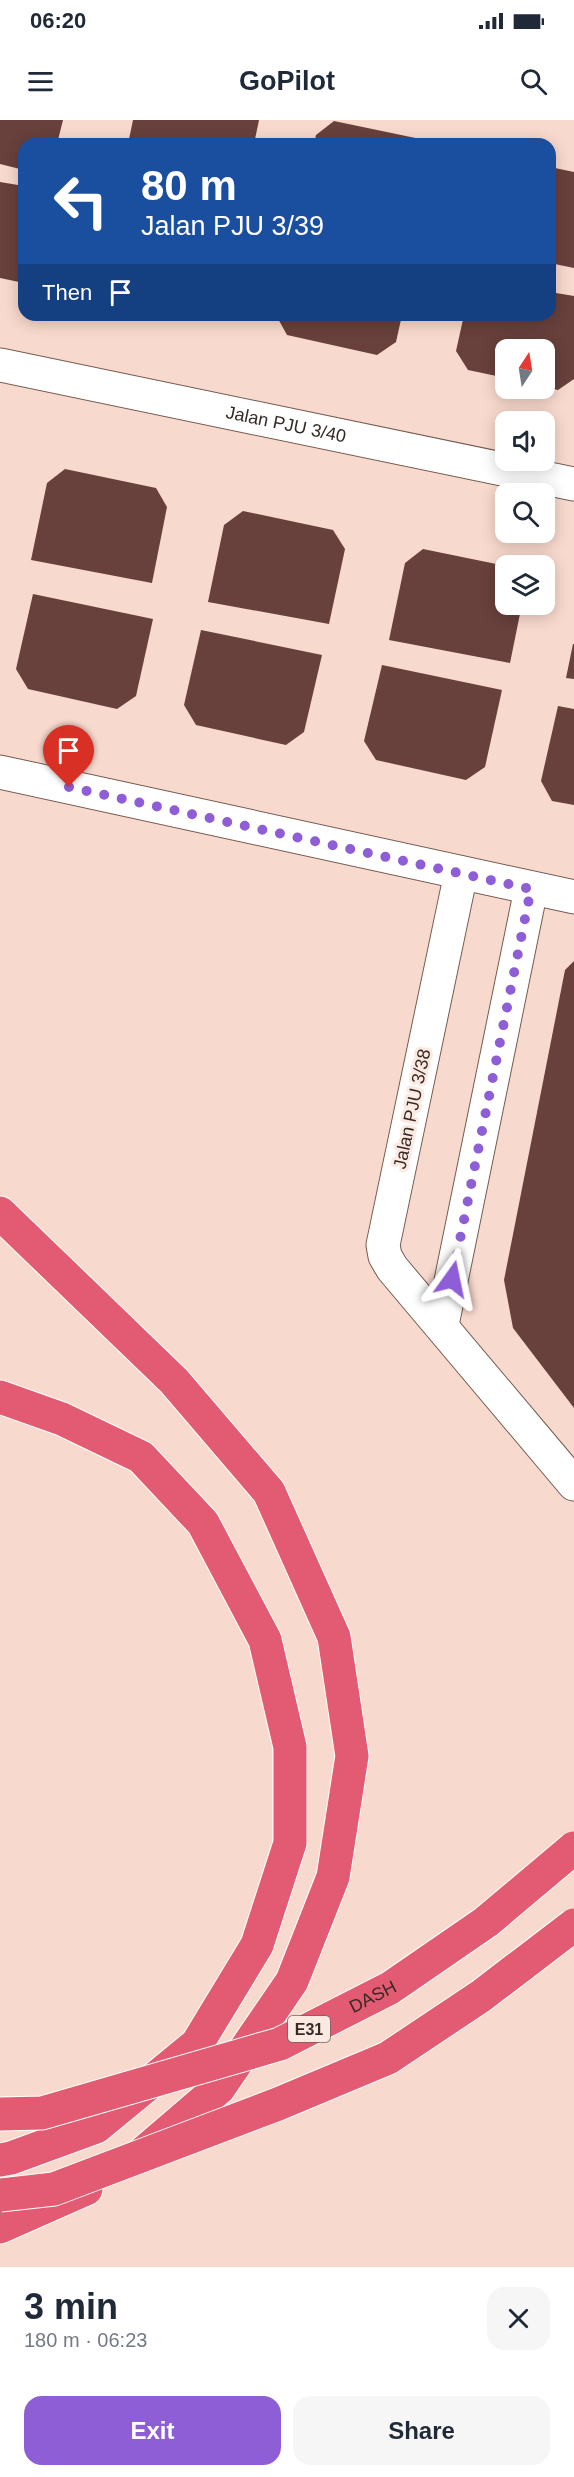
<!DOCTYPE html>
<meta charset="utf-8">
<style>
body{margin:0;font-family:Helvetica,sans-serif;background:#f6f6f7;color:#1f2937;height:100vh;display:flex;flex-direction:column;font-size:22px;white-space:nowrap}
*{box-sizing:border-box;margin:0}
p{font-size:20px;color:#747a83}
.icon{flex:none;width:33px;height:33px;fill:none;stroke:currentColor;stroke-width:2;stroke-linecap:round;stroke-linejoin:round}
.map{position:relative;height:2147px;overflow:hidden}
.side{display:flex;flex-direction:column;background:#fff;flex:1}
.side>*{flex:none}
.top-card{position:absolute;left:18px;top:18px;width:538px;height:183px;border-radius:18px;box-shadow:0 3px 15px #0003;background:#1a4fa0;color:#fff;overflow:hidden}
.needle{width:39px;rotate:12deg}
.fabs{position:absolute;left:495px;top:219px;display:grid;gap:12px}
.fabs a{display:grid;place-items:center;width:60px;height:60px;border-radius:12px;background:#fff;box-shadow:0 3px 15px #0003;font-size:30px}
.pin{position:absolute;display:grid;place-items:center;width:51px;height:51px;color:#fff;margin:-62px -26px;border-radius:50% 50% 50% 0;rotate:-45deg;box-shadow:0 0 6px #0007}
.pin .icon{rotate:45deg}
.me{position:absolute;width:66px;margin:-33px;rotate:12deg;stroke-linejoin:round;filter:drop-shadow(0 0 4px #0008)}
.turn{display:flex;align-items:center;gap:21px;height:126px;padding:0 24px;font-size:27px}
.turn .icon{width:78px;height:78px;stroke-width:2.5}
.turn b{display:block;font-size:42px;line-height:51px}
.then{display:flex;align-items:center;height:57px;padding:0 24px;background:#0003;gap:12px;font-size:22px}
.round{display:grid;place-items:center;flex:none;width:63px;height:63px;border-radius:18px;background:#f6f6f7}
.headline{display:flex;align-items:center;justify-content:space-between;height:102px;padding:0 24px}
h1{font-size:36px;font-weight:700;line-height:45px}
.button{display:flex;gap:12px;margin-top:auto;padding:12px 24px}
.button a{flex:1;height:69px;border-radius:18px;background:#8e5ed7;color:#fff;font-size:24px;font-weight:700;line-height:69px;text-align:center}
.button a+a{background:#f6f6f7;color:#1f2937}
.status{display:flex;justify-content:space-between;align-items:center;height:42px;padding:0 30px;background:#fff;direction:ltr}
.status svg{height:16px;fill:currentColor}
header{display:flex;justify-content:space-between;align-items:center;height:78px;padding:0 24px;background:#fff;font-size:27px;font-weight:700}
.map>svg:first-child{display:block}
.building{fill:#68403c}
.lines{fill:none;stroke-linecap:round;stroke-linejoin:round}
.minor-casing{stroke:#755b51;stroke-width:35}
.highway-casing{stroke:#fff;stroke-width:35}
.minor{stroke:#fff;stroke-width:33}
.highway{stroke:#e35b73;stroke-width:33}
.highway-bridge-casing{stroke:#fff;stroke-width:35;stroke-linecap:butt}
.highway-bridge{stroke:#e35b73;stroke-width:33}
.route{stroke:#8e5ed7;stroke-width:10;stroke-dasharray:0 18}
.labels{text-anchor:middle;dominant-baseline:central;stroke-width:6;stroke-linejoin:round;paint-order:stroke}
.shield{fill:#fce9e2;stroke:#71635e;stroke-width:1.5}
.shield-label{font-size:16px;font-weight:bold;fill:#362a26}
.street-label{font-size:18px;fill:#362a26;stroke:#fce9e2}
</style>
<div class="status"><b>06:20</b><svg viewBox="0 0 49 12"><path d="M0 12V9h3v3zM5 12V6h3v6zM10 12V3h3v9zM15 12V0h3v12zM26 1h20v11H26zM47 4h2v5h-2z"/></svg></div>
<header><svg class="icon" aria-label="menu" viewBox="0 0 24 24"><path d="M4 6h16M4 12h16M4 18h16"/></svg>GoPilot<svg class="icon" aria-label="search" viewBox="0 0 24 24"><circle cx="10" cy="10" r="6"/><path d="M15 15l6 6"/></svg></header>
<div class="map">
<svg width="574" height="2147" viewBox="0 0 574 2147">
<rect width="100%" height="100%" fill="#f8d9cd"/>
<!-- building -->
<g class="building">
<path d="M 0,0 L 63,0 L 57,24 L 24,24 L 24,50 L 0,44 Z"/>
<path d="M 133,0 L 259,0 L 254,24 L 128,24 Z"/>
<path d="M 334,1 L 425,20 L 427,24 L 314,24 L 316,15 Z"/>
<path d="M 550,47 L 574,52 L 574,148 L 550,143 Z"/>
<path d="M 0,62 L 24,66 L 24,163 L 0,158 Z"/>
<path d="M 550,172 L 574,176 L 574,259 L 558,270 L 544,267 L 544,230 L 506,230 L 506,258 L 468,250 L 456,231 L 464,195 L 550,195 Z"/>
<path d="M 276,195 L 402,195 L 396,222 L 377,235 L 287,215 Z"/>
<path d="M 65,349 L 156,368 L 167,387 L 152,463 L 31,440 L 47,363 Z"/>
<path d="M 243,391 L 333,410 L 345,429 L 329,504 L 208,482 L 224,405 Z"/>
<path d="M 423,429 L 506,446 L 506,484 L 522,484 L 510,543 L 389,520 L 405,443 Z"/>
<path d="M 33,474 L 153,499 L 136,576 L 117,589 L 28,569 L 16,549 Z"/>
<path d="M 201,510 L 322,535 L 304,612 L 286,625 L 196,605 L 184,585 Z"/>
<path d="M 573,524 L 574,524 L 574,559 L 566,558 Z"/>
<path d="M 382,545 L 502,570 L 485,647 L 466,660 L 376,640 L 364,621 Z"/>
<path d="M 558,586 L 574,589 L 574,685 L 552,681 L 541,661 Z"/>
<path d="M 574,841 L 574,1288 L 513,1208 L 504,1160 L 565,850 Z"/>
</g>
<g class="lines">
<defs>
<g id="minor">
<path id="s1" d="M 0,245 L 574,364"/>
<path d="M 0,652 L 574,777"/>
<path d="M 461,753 L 383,1125 L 385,1136 L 392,1148 L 574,1364"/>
<path d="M 442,1205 L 531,769"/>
</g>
<g id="highway">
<path d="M 0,1093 L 174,1261 L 269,1372 L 334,1517 L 352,1636 L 333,1757 L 292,1861 L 219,1968 L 142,2034"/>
<path d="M 0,1277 L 62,1299 L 141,1337 L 203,1403 L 265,1520 L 290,1627 L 290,1723 L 257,1825 L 197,1924 L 96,2007 L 11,2038 L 0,2040"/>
<path d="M 0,2107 L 86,2069"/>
</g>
</defs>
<!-- minor casing -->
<use href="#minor" class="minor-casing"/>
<!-- highway casing -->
<use href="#highway" class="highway-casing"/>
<!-- minor -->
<use href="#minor" class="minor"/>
<!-- highway -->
<use href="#highway" class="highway"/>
<defs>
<g id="highway-bridge">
<path id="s2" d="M 0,1994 L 42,1993 L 280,1924 L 390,1868 L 486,1802 L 574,1728"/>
<path d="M 0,2075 L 54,2069 L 278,1984 L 388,1938 L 481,1876 L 574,1805"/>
</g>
</defs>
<!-- highway-bridge casing -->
<use href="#highway-bridge" class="highway-bridge-casing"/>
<!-- highway-bridge -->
<use href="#highway-bridge" class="highway-bridge"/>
</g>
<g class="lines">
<!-- route -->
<path class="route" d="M 69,667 L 531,769 L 452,1159"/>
</g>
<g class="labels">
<!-- shield labels -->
<rect class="shield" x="288" y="1896" width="42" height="26" rx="4.5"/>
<g class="shield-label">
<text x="309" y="1909">E31</text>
</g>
<!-- street labels -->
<g class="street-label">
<text stroke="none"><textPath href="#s1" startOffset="292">Jalan PJU 3/40</textPath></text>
<text transform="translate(412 989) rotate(-78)">Jalan PJU 3/38</text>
<text stroke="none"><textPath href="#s2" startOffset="394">DASH</textPath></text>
</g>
</g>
</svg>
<div class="fabs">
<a><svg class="needle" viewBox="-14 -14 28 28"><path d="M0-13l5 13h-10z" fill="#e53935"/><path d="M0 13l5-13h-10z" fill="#747a83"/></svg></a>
<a><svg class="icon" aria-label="sound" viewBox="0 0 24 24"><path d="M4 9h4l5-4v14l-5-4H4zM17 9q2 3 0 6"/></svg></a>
<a><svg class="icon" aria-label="search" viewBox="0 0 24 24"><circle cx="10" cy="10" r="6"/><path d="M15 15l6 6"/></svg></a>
<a><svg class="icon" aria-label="layers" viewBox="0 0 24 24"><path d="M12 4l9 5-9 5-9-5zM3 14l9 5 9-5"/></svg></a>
</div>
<div class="pin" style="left:69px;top:667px;background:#d93025"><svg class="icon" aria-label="arrive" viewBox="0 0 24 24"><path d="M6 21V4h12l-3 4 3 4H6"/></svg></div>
<svg class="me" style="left:452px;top:1159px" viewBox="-20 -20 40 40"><path d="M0-17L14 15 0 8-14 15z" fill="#8e5ed7" stroke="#fff" stroke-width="4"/></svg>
<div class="top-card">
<div class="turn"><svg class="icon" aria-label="left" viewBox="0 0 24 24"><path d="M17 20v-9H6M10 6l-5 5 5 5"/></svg><div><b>80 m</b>Jalan PJU 3/39</div></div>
<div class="then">Then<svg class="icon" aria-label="arrive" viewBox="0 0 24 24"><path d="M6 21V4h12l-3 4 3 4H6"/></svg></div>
</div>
</div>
<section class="side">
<div class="headline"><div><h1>3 min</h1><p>180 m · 06:23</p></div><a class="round"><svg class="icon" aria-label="close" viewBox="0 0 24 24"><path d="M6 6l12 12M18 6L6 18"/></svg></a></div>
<div class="button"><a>Exit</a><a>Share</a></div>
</section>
